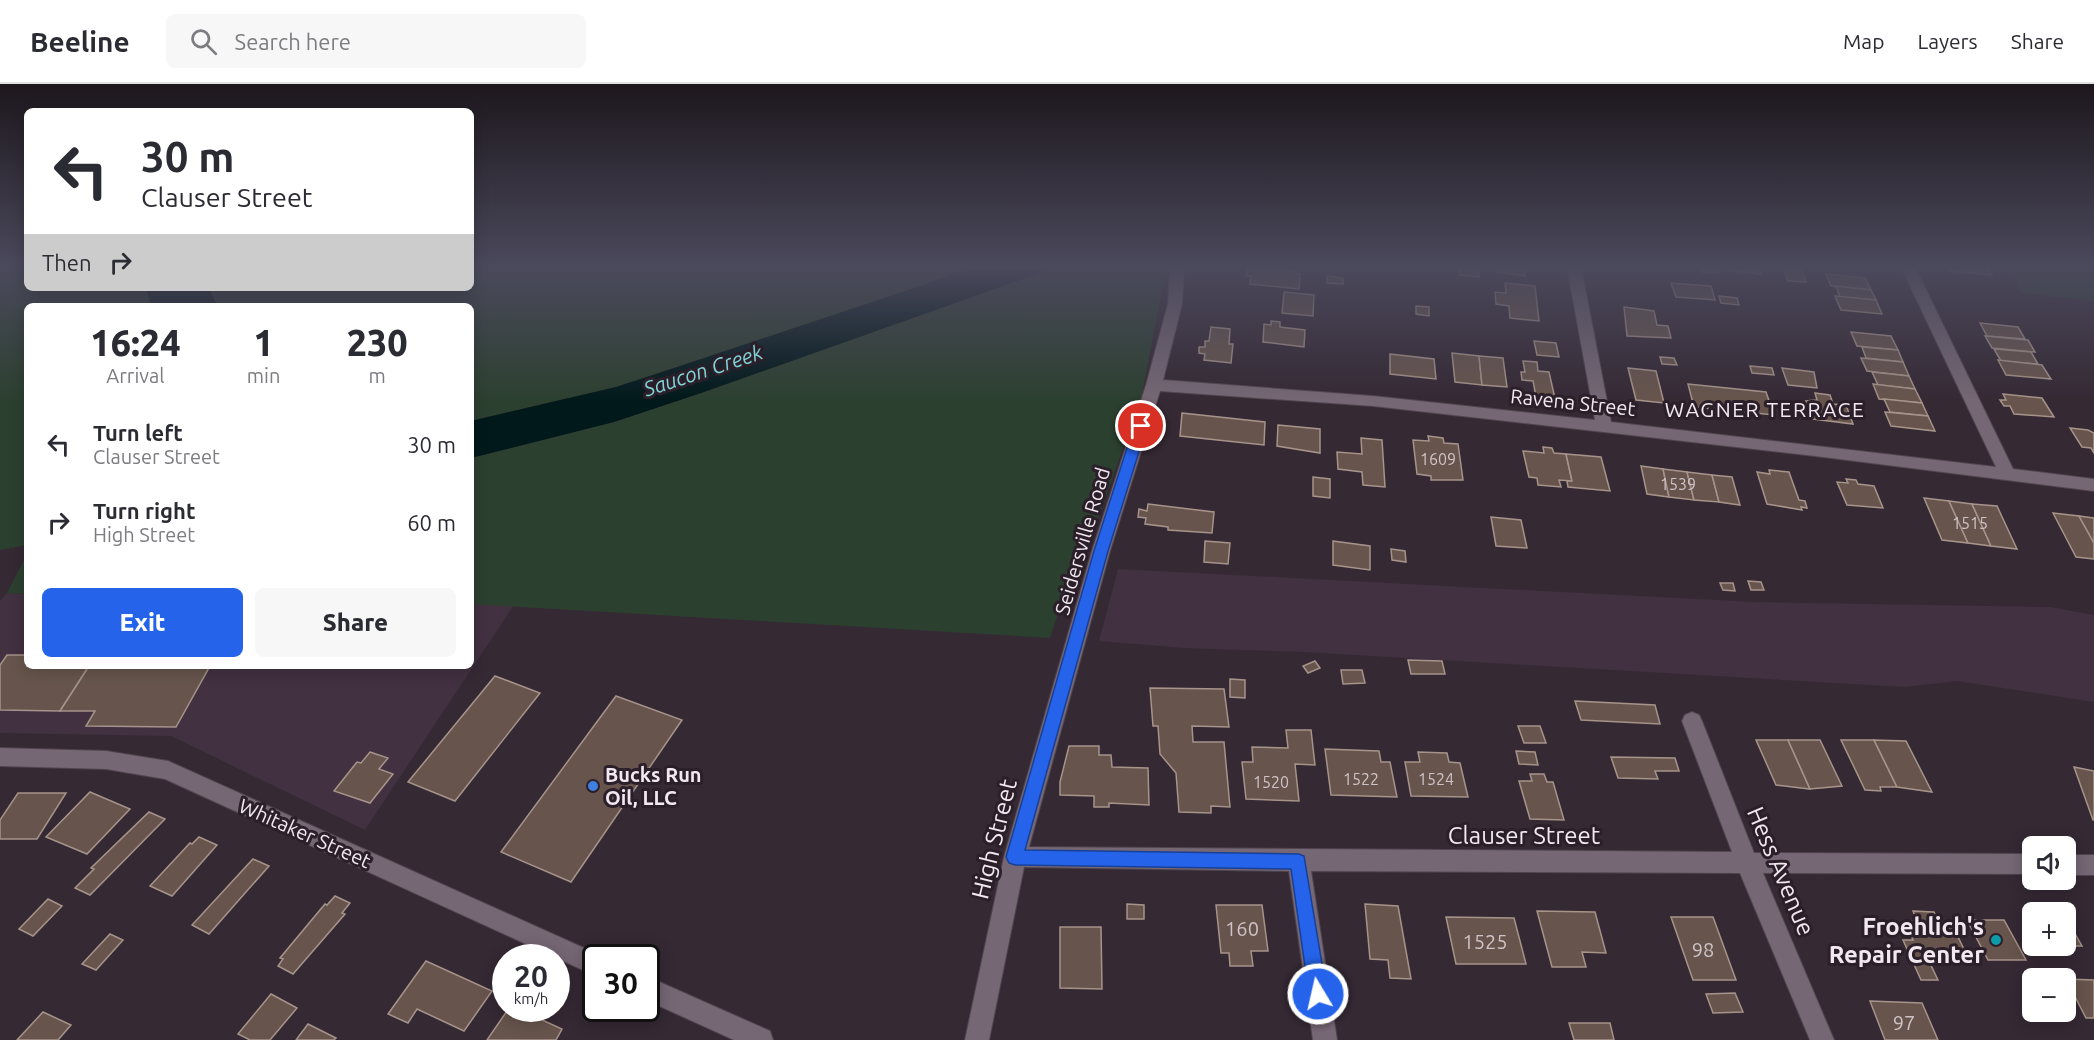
<!DOCTYPE html>
<meta charset="utf-8">
<style>
body{margin:0;font-family:Ubuntu,sans-serif;background:#f7f7f7;color:#2b2b33;height:100vh;display:flex;flex-direction:column;font-size:22px;white-space:nowrap}
*{box-sizing:border-box;margin:0}
p{font-size:20px;color:#7c7c81}
.icon{flex:none;width:33px;height:33px;fill:none;stroke:currentColor;stroke-width:2;stroke-linecap:round;stroke-linejoin:round}
.map{position:relative;flex:1;overflow:hidden}
.panel{position:absolute;left:24px;top:219px;width:450px;height:366px;display:flex;flex-direction:column;background:#fff;border-radius:9px;box-shadow:0 3px 15px #0003}
.panel>*{flex:none}
.guide{position:absolute;left:24px;top:24px;width:450px;height:183px;border-radius:9px;box-shadow:0 3px 15px #0003;background:#fff;color:#2b2b33;overflow:hidden}
.fabs{position:absolute;left:2022px;top:752px;display:grid;gap:12px}
.fabs a{display:grid;place-items:center;width:54px;height:54px;border-radius:9px;background:#fff;box-shadow:0 3px 15px #0003;font-size:30px}
.speed{position:absolute;left:492px;top:860px;display:flex;gap:12px;font-size:30px;font-weight:700;text-align:center}
.speed>*{display:grid;place-content:center;width:78px;height:78px;border-radius:50%;background:#fff;box-shadow:0 3px 15px #0003;line-height:1}
.speed small{font-size:15px;font-weight:400}
.speed .limit{border:3px solid #111;border-radius:9px;background:#fff;color:#111}
.pin{position:absolute;display:grid;place-items:center;width:51px;height:51px;color:#fff;margin:-26px;border:3px solid #fff;border-radius:50%;box-shadow:0 2px 6px #0007}
.me{position:absolute;width:66px;margin:-33px;rotate:351deg;stroke-linejoin:round;filter:drop-shadow(0 0 4px #0008)}
.turn{display:flex;align-items:center;gap:21px;height:126px;padding:0 18px;font-size:27px}
.turn .icon{width:78px;height:78px;stroke-width:2.5}
.turn b{display:block;font-size:42px;line-height:51px}
.then{display:flex;align-items:center;height:57px;padding:0 18px;background:#0003;gap:12px;font-size:22px}
.eta{display:flex;justify-content:space-evenly;align-items:center;height:102px;text-align:center}
.eta b{font-size:36px;font-weight:800;line-height:42px}
.button{display:flex;gap:12px;margin-top:auto;padding:12px 18px}
.button a{flex:1;height:69px;border-radius:9px;background:#2563eb;color:#fff;font-size:24px;font-weight:800;line-height:69px;text-align:center}
.button a+a{background:#f7f7f7;color:#2b2b33}
ul{padding:0;list-style:none}
li{display:flex;align-items:center;gap:18px;height:78px;padding:0 18px}
li div{flex:1}
li b{display:block;font-size:22px}
li em{font-style:normal}
header{display:flex;align-items:center;gap:36px;box-sizing:border-box;height:84px;padding:0 30px;background:#fff;border-bottom:2px solid #e1e1e2}
header strong{font-size:28px}
nav{display:flex;gap:33px;margin-inline-start:auto;font-size:21px}
.search{width:420px;height:54px;background:#f7f7f7;display:flex;align-items:center;gap:15px;box-sizing:border-box;padding:0 21px;border-radius:9px;color:#7c7c81;font-size:22px}
.map>svg:first-child{display:block}
.built{fill:#423141}
.green{fill:#2c4030}
.water{fill:#01191b}
.building{fill:#67554d;stroke:#a6938a;stroke-width:1.5}
.lines{fill:none;stroke-linecap:round;stroke-linejoin:round}
.minor-casing{stroke:#50454f;stroke-width:2}
.minor{fill:#756774;fill-rule:evenodd}
.route{fill:#2563eb;stroke:#184099;stroke-width:1.5}
.shop-dot{fill:#3f7fe0;stroke:#2b1f2a;stroke-width:2}
.culture-dot{fill:#0f9aa8;stroke:#2b1f2a;stroke-width:2}
.labels{text-anchor:middle;dominant-baseline:central;stroke-width:6;stroke-linejoin:round;paint-order:stroke}
.number-label{font-size:16px;fill:#cec3c7}
.street-label{font-size:20px;fill:#f1e8f0;stroke:#2b1f2a}
.poi-label{font-size:20px;font-weight:bold;fill:#f1e8f0;stroke:#2b1f2a;text-anchor:start}
.near-number-label{font-size:20px;fill:#cec3c7}
.water-label{font-size:21px;font-style:italic;fill:#7fd4d7;stroke:#2b1f2a}
.neighbourhood-label{font-size:21px;letter-spacing:1.5px;fill:#f1e8f0;stroke:#2b1f2a}
.near-street-label{font-size:24px;fill:#f1e8f0;stroke:#2b1f2a}
.near-poi-label{font-size:24px;font-weight:bold;fill:#f1e8f0;stroke:#2b1f2a;text-anchor:end}
</style>
<header>
<strong>Beeline</strong>
<div class="search"><svg class="icon" aria-label="search" viewBox="0 0 24 24"><circle cx="10" cy="10" r="6"/><path d="M15 15l6 6"/></svg>Search here</div>
<nav><a>Map</a><a>Layers</a><a>Share</a></nav>
</header>
<div class="map">
<svg width="2094" height="956" viewBox="0 0 2094 956">
<rect width="100%" height="100%" fill="#352934"/>
<!-- built -->
<g class="built">
<path d="M 1118,485 L 1755,518 L 2050,523 L 2094,531 L 2094,618 L 1957,597 L 1904,603 L 1303,568 L 1184,564 L 1099,557 Z"/>
<path d="M 7,509 L 27,510 L 27,582 L 471,582 L 471,520 L 514,521 L 365,746 L 171,652 L 0,649 L 0,517 Z"/>
</g>
<!-- green -->
<g class="green">
<path d="M 0,183 L 27,183 L 27,204 L 146,204 L 151,222 L 27,222 L 27,461 L 0,466 Z"/>
<path d="M 471,183 L 970,183 L 929,199 L 659,289 L 616,303 L 471,337 L 471,222 L 217,222 L 209,204 L 471,204 Z"/>
<path d="M 1057,183 L 1166,183 L 1142,311 L 1084,475 L 1076,475 L 1050,554 L 471,520 L 471,374 L 614,338 L 701,309 Z"/>
<path d="M 2011,183 L 2094,183 L 2094,217 L 2021,209 Z"/>
<path d="M 27,470 L 27,510 L 7,509 Z"/>
</g>
<!-- water -->
<g class="water">
<path d="M 970,183 L 1057,183 L 701,309 L 614,338 L 471,374 L 471,337 L 616,303 L 659,289 L 929,199 Z"/>
<path d="M 146,204 L 209,204 L 217,222 L 151,222 Z"/>
</g>
<!-- building -->
<g class="building">
<path d="M 1259,183 L 1294,187 L 1294,189 L 1300,190 L 1299,205 L 1250,200 L 1251,192 L 1246,192 L 1247,184 L 1258,185 Z"/>
<path d="M 1496,183 L 1528,183 L 1528,185 L 1525,184 L 1525,192 L 1496,188 Z"/>
<path d="M 1726,183 L 1758,183 L 1761,190 L 1727,186 Z"/>
<path d="M 1783,183 L 1800,183 L 1806,198 L 1788,197 Z"/>
<path d="M 1948,183 L 1987,183 L 1992,191 L 1950,187 Z"/>
<path d="M 1459,184 L 1478,186 L 1479,193 L 1459,191 Z"/>
<path d="M 1700,184 L 1717,184 L 1719,189 L 1702,188 Z"/>
<path d="M 1826,190 L 1865,194 L 1871,206 L 1831,202 Z"/>
<path d="M 1327,192 L 1343,194 L 1343,200 L 1327,199 Z"/>
<path d="M 1505,199 L 1535,202 L 1539,237 L 1510,234 L 1509,222 L 1496,220 L 1495,208 L 1506,209 Z"/>
<path d="M 1671,199 L 1711,202 L 1715,216 L 1676,213 Z"/>
<path d="M 1836,202 L 1871,206 L 1876,216 L 1840,213 Z"/>
<path d="M 1284,208 L 1314,211 L 1313,232 L 1282,229 Z"/>
<path d="M 1719,212 L 1737,214 L 1739,221 L 1721,219 Z"/>
<path d="M 1835,212 L 1876,216 L 1882,230 L 1841,226 Z"/>
<path d="M 1416,222 L 1429,223 L 1429,232 L 1416,230 Z"/>
<path d="M 1624,223 L 1654,227 L 1657,241 L 1668,242 L 1671,254 L 1627,252 Z"/>
<path d="M 1271,237 L 1280,238 L 1280,243 L 1305,246 L 1304,263 L 1263,258 L 1264,240 L 1271,241 Z"/>
<path d="M 1980,239 L 2018,243 L 2025,255 L 1987,252 Z"/>
<path d="M 1211,243 L 1230,245 L 1229,260 L 1233,260 L 1231,279 L 1204,276 L 1205,270 L 1199,269 L 1199,263 L 1205,263 L 1205,257 L 1209,257 Z"/>
<path d="M 1851,248 L 1891,252 L 1898,266 L 1857,262 Z"/>
<path d="M 1985,252 L 2028,256 L 2035,268 L 1992,264 Z"/>
<path d="M 1534,257 L 1556,259 L 1559,273 L 1537,271 Z"/>
<path d="M 1862,263 L 1898,266 L 1903,278 L 1866,274 Z"/>
<path d="M 1994,265 L 2031,268 L 2038,280 L 2001,277 Z"/>
<path d="M 1452,269 L 1479,272 L 1482,301 L 1455,298 Z"/>
<path d="M 1390,270 L 1434,275 L 1436,295 L 1390,290 Z"/>
<path d="M 1479,272 L 1503,274 L 1507,303 L 1482,301 Z"/>
<path d="M 1660,273 L 1674,274 L 1677,281 L 1662,280 Z"/>
<path d="M 1861,274 L 1903,278 L 1909,292 L 1867,287 Z"/>
<path d="M 1998,276 L 2042,281 L 2051,295 L 2006,291 Z"/>
<path d="M 1523,277 L 1537,278 L 1538,287 L 1549,288 L 1556,319 L 1537,318 L 1533,297 L 1522,296 L 1521,288 L 1525,288 Z"/>
<path d="M 1750,282 L 1772,284 L 1774,291 L 1752,289 Z"/>
<path d="M 1628,284 L 1656,287 L 1664,319 L 1636,316 Z"/>
<path d="M 1782,284 L 1814,288 L 1817,304 L 1788,301 Z"/>
<path d="M 1872,288 L 1909,292 L 1915,305 L 1878,301 Z"/>
<path d="M 1688,300 L 1766,308 L 1774,331 L 1694,323 Z"/>
<path d="M 1873,300 L 1915,305 L 1922,319 L 1879,315 Z"/>
<path d="M 1815,309 L 1830,311 L 1833,320 L 1846,321 L 1853,340 L 1813,335 L 1806,317 L 1817,316 Z"/>
<path d="M 2003,310 L 2042,314 L 2054,333 L 2014,330 L 2010,322 L 2004,322 L 2000,316 L 2006,316 Z"/>
<path d="M 1884,315 L 1922,319 L 1928,332 L 1890,328 Z"/>
<path d="M 1885,328 L 1928,332 L 1935,347 L 1891,342 Z"/>
<path d="M 1182,329 L 1265,338 L 1264,361 L 1180,352 Z"/>
<path d="M 1278,341 L 1320,345 L 1320,369 L 1277,362 Z"/>
<path d="M 2070,344 L 2088,346 L 2094,349 L 2094,369 L 2091,364 L 2082,363 Z"/>
<path d="M 1428,352 L 1443,354 L 1444,359 L 1458,360 L 1463,396 L 1431,396 L 1431,392 L 1417,390 L 1413,356 L 1429,357 Z"/>
<path d="M 1361,354 L 1382,356 L 1385,403 L 1363,401 L 1362,388 L 1338,385 L 1337,368 L 1362,370 Z"/>
<path d="M 1543,363 L 1552,364 L 1554,369 L 1566,370 L 1572,397 L 1559,396 L 1561,403 L 1538,401 L 1537,394 L 1529,393 L 1523,367 L 1544,369 Z"/>
<path d="M 1566,370 L 1601,373 L 1610,407 L 1568,403 L 1567,397 L 1572,397 Z"/>
<path d="M 1641,382 L 1663,385 L 1669,413 L 1647,410 Z"/>
<path d="M 1663,385 L 1687,388 L 1694,416 L 1669,413 Z"/>
<path d="M 1769,386 L 1789,388 L 1799,416 L 1805,417 L 1807,424 L 1801,423 L 1802,426 L 1767,420 L 1757,388 L 1770,390 Z"/>
<path d="M 1687,388 L 1712,391 L 1719,418 L 1694,416 Z"/>
<path d="M 1712,391 L 1732,393 L 1740,421 L 1719,418 Z"/>
<path d="M 1313,393 L 1330,395 L 1330,414 L 1313,412 Z"/>
<path d="M 1846,395 L 1856,396 L 1858,400 L 1874,402 L 1883,424 L 1847,421 L 1837,398 L 1848,399 Z"/>
<path d="M 1924,414 L 1949,417 L 1968,459 L 1942,456 Z"/>
<path d="M 1949,417 L 1972,420 L 1991,462 L 1968,459 Z"/>
<path d="M 1148,420 L 1214,428 L 1212,449 L 1168,446 L 1168,443 L 1145,440 L 1146,434 L 1138,433 L 1139,425 L 1147,427 Z"/>
<path d="M 1972,420 L 1997,422 L 2017,465 L 1991,462 Z"/>
<path d="M 2053,429 L 2079,432 L 2094,459 L 2094,475 L 2076,473 Z"/>
<path d="M 2079,432 L 2094,434 L 2094,459 Z"/>
<path d="M 1491,433 L 1521,436 L 1527,464 L 1496,462 Z"/>
<path d="M 1205,457 L 1230,459 L 1228,480 L 1204,478 Z"/>
<path d="M 1333,457 L 1370,462 L 1370,486 L 1333,481 Z"/>
<path d="M 1391,465 L 1405,467 L 1406,478 L 1392,476 Z"/>
<path d="M 1748,497 L 1761,498 L 1764,506 L 1751,506 Z"/>
<path d="M 1720,499 L 1733,499 L 1735,507 L 1723,506 Z"/>
<path d="M 7,571 L 27,571 L 27,582 L 89,582 L 60,627 L 0,626 L 0,581 Z"/>
<path d="M 1408,576 L 1442,577 L 1445,590 L 1411,590 Z"/>
<path d="M 1315,577 L 1320,584 L 1308,589 L 1303,582 Z"/>
<path d="M 89,582 L 210,582 L 176,643 L 86,642 L 95,627 L 60,627 Z"/>
<path d="M 1341,586 L 1362,586 L 1365,599 L 1343,600 Z"/>
<path d="M 495,592 L 540,609 L 455,717 L 408,698 Z"/>
<path d="M 1230,595 L 1245,596 L 1245,614 L 1230,613 Z"/>
<path d="M 1150,604 L 1224,605 L 1229,643 L 1192,642 L 1193,658 L 1224,658 L 1230,723 L 1211,722 L 1211,729 L 1179,728 L 1176,689 L 1160,670 L 1158,642 L 1153,642 Z"/>
<path d="M 616,612 L 682,636 L 571,798 L 501,768 Z"/>
<path d="M 1575,617 L 1655,621 L 1660,640 L 1581,636 Z"/>
<path d="M 1518,642 L 1540,642 L 1546,659 L 1524,659 Z"/>
<path d="M 1286,646 L 1311,646 L 1315,681 L 1295,680 L 1299,717 L 1246,715 L 1242,678 L 1253,678 L 1252,663 L 1288,664 Z"/>
<path d="M 1756,656 L 1788,656 L 1810,705 L 1776,701 Z"/>
<path d="M 1788,656 L 1820,656 L 1842,702 L 1810,705 Z"/>
<path d="M 1841,656 L 1874,656 L 1897,703 L 1880,703 L 1881,707 L 1865,706 Z"/>
<path d="M 1874,656 L 1906,657 L 1932,708 L 1897,703 Z"/>
<path d="M 1069,662 L 1099,662 L 1099,671 L 1111,671 L 1112,683 L 1148,684 L 1149,721 L 1109,719 L 1109,723 L 1094,723 L 1094,712 L 1060,711 L 1060,698 Z"/>
<path d="M 1325,665 L 1379,667 L 1381,678 L 1390,678 L 1397,713 L 1331,711 Z"/>
<path d="M 1516,667 L 1535,668 L 1538,681 L 1519,680 Z"/>
<path d="M 370,668 L 388,674 L 379,685 L 393,690 L 370,719 L 334,707 L 357,678 L 361,679 Z"/>
<path d="M 1418,668 L 1447,669 L 1449,678 L 1460,679 L 1468,713 L 1411,712 L 1405,678 L 1420,678 Z"/>
<path d="M 1611,673 L 1675,674 L 1679,687 L 1655,687 L 1658,695 L 1618,694 Z"/>
<path d="M 2074,683 L 2094,687 L 2094,736 L 2093,736 Z"/>
<path d="M 1530,690 L 1544,690 L 1547,698 L 1553,698 L 1564,736 L 1530,735 L 1519,697 L 1532,697 Z"/>
<path d="M 90,708 L 130,725 L 87,770 L 46,753 Z"/>
<path d="M 18,709 L 66,709 L 37,755 L 0,755 L 0,736 Z"/>
<path d="M 149,728 L 165,735 L 90,811 L 75,804 L 94,785 L 91,784 Z"/>
<path d="M 199,753 L 217,761 L 172,812 L 150,802 L 190,759 L 192,760 Z"/>
<path d="M 253,775 L 269,782 L 209,850 L 192,841 Z"/>
<path d="M 335,812 L 350,819 L 342,829 L 345,830 L 293,890 L 278,882 L 283,875 L 280,874 L 325,820 L 327,821 Z"/>
<path d="M 48,815 L 62,822 L 33,852 L 19,845 Z"/>
<path d="M 1127,820 L 1144,821 L 1144,835 L 1127,835 Z"/>
<path d="M 1365,820 L 1398,822 L 1411,895 L 1390,894 L 1388,876 L 1370,875 Z"/>
<path d="M 1216,821 L 1262,821 L 1268,867 L 1251,867 L 1253,882 L 1230,882 L 1229,869 L 1221,869 Z"/>
<path d="M 1537,827 L 1595,828 L 1606,869 L 1582,868 L 1586,883 L 1552,883 Z"/>
<path d="M 1913,827 L 1934,828 L 1939,838 L 1951,838 L 1969,876 L 1928,875 L 1938,896 L 1921,896 L 1903,856 L 1913,856 L 1904,837 L 1917,837 Z"/>
<path d="M 2024,827 L 2061,827 L 2062,828 L 2032,828 L 2032,842 Z"/>
<path d="M 1446,833 L 1514,834 L 1526,880 L 1456,880 Z"/>
<path d="M 1671,833 L 1713,833 L 1736,896 L 1693,896 Z"/>
<path d="M 2066,834 L 2082,862 L 2044,862 L 2066,861 Z"/>
<path d="M 1967,836 L 2004,836 L 2026,876 L 1988,876 Z"/>
<path d="M 1060,843 L 1101,843 L 1102,905 L 1060,904 Z"/>
<path d="M 110,850 L 123,856 L 96,886 L 82,880 Z"/>
<path d="M 426,877 L 492,907 L 464,947 L 417,925 L 408,939 L 388,930 Z"/>
<path d="M 2066,895 L 2094,896 L 2094,934 L 2086,934 Z"/>
<path d="M 1735,909 L 1743,928 L 1713,929 L 1706,910 Z"/>
<path d="M 271,910 L 297,924 L 270,956 L 250,956 L 238,950 Z"/>
<path d="M 1870,917 L 1922,919 L 1938,956 L 1885,956 Z"/>
<path d="M 509,924 L 516,924 L 562,945 L 556,956 L 487,956 Z"/>
<path d="M 43,928 L 71,941 L 58,956 L 17,956 Z"/>
<path d="M 1569,939 L 1610,939 L 1614,956 L 1574,956 Z"/>
<path d="M 308,940 L 336,954 L 334,956 L 296,956 Z"/>
</g>
<g class="lines">
<defs>
<g id="minor">
<path d="M 1170,183 L 1184,183 L 1182,220 L 1163,296 L 1373,312 L 1595,336 L 1567,183 L 1581,183 L 1611,338 L 1996,383 L 1901,183 L 1915,183 L 2013,385 L 2094,395 L 2094,407 L 1815,372 L 1373,322 L 1160,307 L 1110,467 L 1029,763 L 1732,768 L 1682,637 L 1685,631 L 1692,628 L 1699,631 L 1702,637 L 1754,769 L 2032,770 L 2032,790 L 1763,789 L 1834,956 L 1810,956 L 1740,789 L 1311,787 L 1337,956 L 1313,956 L 1289,787 L 1024,783 L 989,956 L 965,956 L 1004,773 L 1092,467 L 1146,301 L 1168,220 Z"/>
<path d="M 0,664 L 106,667 L 168,677 L 604,873 L 596,873 L 596,892 L 165,695 L 106,685 L 0,682 Z"/>
<rect x="2066" y="771" width="28" height="20"/>
<path d="M 646,892 L 770,947 L 773,956 L 734,956 L 646,916 Z"/>
</g>
</defs>
<!-- minor casing -->
<use href="#minor" class="minor-casing"/>
<!-- minor -->
<use href="#minor" class="minor"/>
</g>
<!-- sky -->
<linearGradient id="sky" x2="0" y2="1"><stop stop-color="#1d171d"/><stop offset="0.58" stop-color="#4b495c"/><stop offset="1" stop-color="#4b495c" stop-opacity="0"/></linearGradient>
<rect width="2094" height="316" fill="url(#sky)"/>
<!-- route -->
<path class="route" d="M 1141,338 L 1147,342 L 1108,467 L 1025,766 L 1299,770 L 1304,772 L 1327,910 L 1324,917 L 1318,919 L 1312,917 L 1309,910 L 1291,785 L 1015,781 L 1009,779 L 1006,773 L 1094,467 L 1134,342 Z"/>
<!-- markers -->
<circle class="shop-dot" cx="593" cy="702" r="6"/>
<circle class="culture-dot" cx="1996" cy="856" r="6"/>
<g class="labels">
<!-- number labels -->
<g class="number-label">
<text x="1438" y="375">1609</text>
<text x="1678" y="400">1539</text>
<text x="1970" y="439">1515</text>
<text x="1361" y="695">1522</text>
<text x="1436" y="695">1524</text>
<text x="1271" y="698">1520</text>
</g>
<!-- street labels -->
<g class="street-label">
<text transform="translate(1573 318) rotate(6)">Ravena Street</text>
<text transform="translate(1082 457) rotate(-74)">Seidersville Road</text>
<text transform="translate(305 749) rotate(24)">Whitaker Street</text>
</g>
<!-- poi labels -->
<g class="poi-label">
<text x="605" y="690">Bucks Run<tspan x="605" dy="23">Oil, LLC</tspan></text>
</g>
<!-- near-number labels -->
<g class="near-number-label">
<text x="1242" y="844">160</text>
<text x="1485" y="857">1525</text>
<text x="1703" y="865">98</text>
<text x="1904" y="938">97</text>
</g>
<!-- water labels -->
<g class="water-label">
<text transform="translate(703 286) rotate(-18)">Saucon Creek</text>
</g>
<!-- neighbourhood labels -->
<g class="neighbourhood-label">
<text x="1765" y="325">WAGNER TERRACE</text>
</g>
<!-- near-street labels -->
<g class="near-street-label">
<text x="1524" y="751">Clauser Street</text>
<text transform="translate(994 755) rotate(-76)">High Street</text>
<text transform="translate(1781 787) rotate(67)">Hess Avenue</text>
</g>
<!-- near-poi labels -->
<g class="near-poi-label">
<text x="1984" y="842">Froehlich's<tspan x="1984" dy="28">Repair Center</tspan></text>
</g>
</g>
</svg>
<div class="fabs">
<a><svg class="icon" aria-label="sound" viewBox="0 0 24 24"><path d="M4 9h4l5-4v14l-5-4H4zM17 9q2 3 0 6"/></svg></a>
<a>+</a>
<a>−</a>
</div>
<div class="speed"><div>20<small>km/h</small></div><div class="limit">30</div></div>
<div class="pin" style="left:1141px;top:342px;background:#d93025"><svg class="icon" aria-label="arrive" viewBox="0 0 24 24"><path d="M6 21V4h12l-3 4 3 4H6"/></svg></div>
<svg class="me" style="left:1318px;top:910px" viewBox="-20 -20 40 40"><circle r="17" fill="#2563eb" stroke="#fff" stroke-width="3"/><path d="M0-11L8 9 0 5-8 9z" fill="#fff"/></svg>
<div class="guide">
<div class="turn"><svg class="icon" aria-label="left" viewBox="0 0 24 24"><path d="M17 20v-9H6M10 6l-5 5 5 5"/></svg><div><b>30 m</b>Clauser Street</div></div>
<div class="then">Then<svg class="icon" aria-label="right" viewBox="0 0 24 24"><path d="M7 20v-9h11M14 6l5 5-5 5"/></svg></div>
</div>
<section class="panel">
<div class="eta">
<div><b>16:24</b><p>Arrival</p></div>
<div><b>1</b><p>min</p></div>
<div><b>230</b><p>m</p></div>
</div>
<ul>
<li><svg class="icon" aria-label="left" viewBox="0 0 24 24"><path d="M17 20v-9H6M10 6l-5 5 5 5"/></svg><div><b>Turn left</b><p>Clauser Street</p></div><em>30 m</em></li>
<li><svg class="icon" aria-label="right" viewBox="0 0 24 24"><path d="M7 20v-9h11M14 6l5 5-5 5"/></svg><div><b>Turn right</b><p>High Street</p></div><em>60 m</em></li>
</ul>
<div class="button"><a>Exit</a><a>Share</a></div>
</section>
</div>
